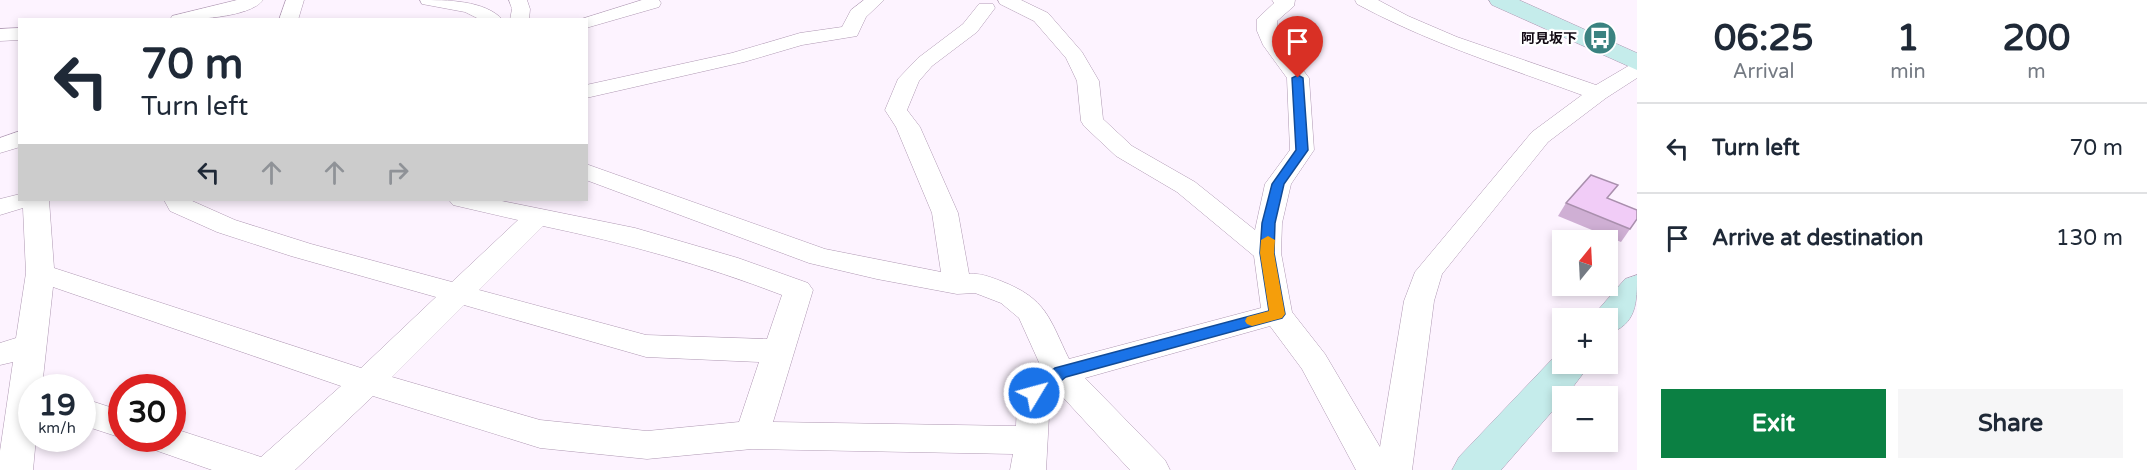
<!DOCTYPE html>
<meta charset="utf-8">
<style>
body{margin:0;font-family:"Varela Round","Noto Sans JP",sans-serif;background:#f6f6f7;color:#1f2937;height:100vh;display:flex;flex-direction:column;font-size:22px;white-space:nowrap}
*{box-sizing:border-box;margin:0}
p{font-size:20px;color:#747a83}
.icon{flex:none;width:33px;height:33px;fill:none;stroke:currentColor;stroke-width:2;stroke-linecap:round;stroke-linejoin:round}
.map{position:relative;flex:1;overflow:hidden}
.side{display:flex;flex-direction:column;background:#fff;width:510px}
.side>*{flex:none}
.hud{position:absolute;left:18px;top:18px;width:570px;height:183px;border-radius:0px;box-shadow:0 3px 9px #0003;background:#fff;color:#1f2937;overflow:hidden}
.needle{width:39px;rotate:18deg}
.fabs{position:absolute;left:1552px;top:230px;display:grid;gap:12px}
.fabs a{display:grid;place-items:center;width:66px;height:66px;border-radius:0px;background:#fff;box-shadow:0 3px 9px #0003;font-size:30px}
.speed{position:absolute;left:18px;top:374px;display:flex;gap:12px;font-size:30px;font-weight:700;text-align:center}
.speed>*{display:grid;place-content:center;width:78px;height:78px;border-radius:50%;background:#fff;box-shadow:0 3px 9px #0003;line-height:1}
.speed small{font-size:15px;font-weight:400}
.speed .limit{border:9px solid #d22;background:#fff;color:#111}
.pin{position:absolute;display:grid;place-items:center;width:51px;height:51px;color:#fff;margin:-62px -26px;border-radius:50% 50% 50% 0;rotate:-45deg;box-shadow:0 0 6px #0007}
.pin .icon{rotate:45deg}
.me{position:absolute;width:66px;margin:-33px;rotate:53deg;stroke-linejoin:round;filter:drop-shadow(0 0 4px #0008)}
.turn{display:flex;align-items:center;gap:21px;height:126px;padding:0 24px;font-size:27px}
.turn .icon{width:78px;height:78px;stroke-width:2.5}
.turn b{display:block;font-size:42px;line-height:51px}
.lanes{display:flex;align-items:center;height:57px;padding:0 24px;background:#0003;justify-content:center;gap:30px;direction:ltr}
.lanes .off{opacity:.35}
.eta{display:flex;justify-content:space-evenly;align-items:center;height:102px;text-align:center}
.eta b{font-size:36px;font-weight:700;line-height:42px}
.cta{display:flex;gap:12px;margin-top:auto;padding:12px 24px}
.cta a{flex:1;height:69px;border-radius:0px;background:#0b8043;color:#fff;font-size:24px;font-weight:700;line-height:69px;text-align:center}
.cta a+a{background:#f6f6f7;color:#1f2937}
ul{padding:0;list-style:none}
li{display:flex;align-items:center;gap:18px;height:90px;padding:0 24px;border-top:2px solid #e0e1e3}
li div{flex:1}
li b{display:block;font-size:22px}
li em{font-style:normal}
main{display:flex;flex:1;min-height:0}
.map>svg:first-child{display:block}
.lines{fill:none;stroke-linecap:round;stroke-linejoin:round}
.street-casing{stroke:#af98b3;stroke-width:1}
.secondary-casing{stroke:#af98b3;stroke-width:1}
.street{fill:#fff;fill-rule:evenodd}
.secondary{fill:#c5eceb;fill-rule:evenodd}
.wall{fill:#cfafd4}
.building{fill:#f1ccf7;stroke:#a98fad;stroke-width:1.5}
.route{fill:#1a73e8;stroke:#114b97;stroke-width:1.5}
.slow{fill:#f59e0b}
.labels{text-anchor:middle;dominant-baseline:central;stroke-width:4.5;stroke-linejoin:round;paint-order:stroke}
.far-poi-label{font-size:14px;font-weight:bold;fill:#110912;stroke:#fff;text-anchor:end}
</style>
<main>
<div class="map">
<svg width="1637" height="470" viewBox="0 0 1637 470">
<rect width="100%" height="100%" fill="#fdf3ff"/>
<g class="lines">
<defs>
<g id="street">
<path d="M 237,0 L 263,0 C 250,18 191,20 170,20 L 172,16 Z"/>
<path d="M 286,0 L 304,0 L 298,20 L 279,20 Z"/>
<path d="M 420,0 C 447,0 485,0 503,20 L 481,20 L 465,12 L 422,4 Z"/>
<path d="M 509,0 L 527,0 L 530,9 L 529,20 L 510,20 L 512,9 Z"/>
<path d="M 642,0 L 659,0 L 661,3 L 659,7 L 586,28 L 586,20 L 578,20 Z"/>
<path d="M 864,0 L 884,0 L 866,17 L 857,36 L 802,45 L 744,62 L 586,98 L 586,85 L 732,53 L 800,33 L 842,27 L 851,10 Z"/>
<path d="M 998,0 L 1021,0 L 1048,13 L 1082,52 L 1099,81 L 1103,119 L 1132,146 L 1195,182 L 1255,230 L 1265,184 L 1290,150 L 1287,78 L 1263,45 L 1257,31 L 1257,19 L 1274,3 L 1272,0 L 1295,0 L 1294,6 L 1277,21 L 1277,31 L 1283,44 L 1309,78 L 1314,150 L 1291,184 L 1282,223 L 1281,253 L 1292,312 L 1325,354 L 1380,447 L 1404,301 L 1415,272 L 1532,132 L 1582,95 C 1506,67 1429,43 1357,4 L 1355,0 L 1378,0 L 1408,16 L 1457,37 L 1596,85 L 1630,65 L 1637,63 L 1637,78 L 1606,98 L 1548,142 L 1442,274 L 1434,301 L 1412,470 L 1356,470 L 1302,369 L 1270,326 L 1085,378 L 1165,460 L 1170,470 L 1130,470 L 1058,392 L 1050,398 L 1046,470 L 1010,470 L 1013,454 L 752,449 L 647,459 L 540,448 L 373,396 L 295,470 L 212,470 L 149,448 L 144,438 L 172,438 L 172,428 L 261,457 L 341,386 L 53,287 L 42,387 L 32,387 L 32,438 L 36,438 L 33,470 L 0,470 L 0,451 L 13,362 L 0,365 L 0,343 L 16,338 L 26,273 L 23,208 L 0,215 L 0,199 L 20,194 L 20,200 L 49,200 L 54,268 L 361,368 L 436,297 L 291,256 L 217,232 L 170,211 L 164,200 L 190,200 L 235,220 L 311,244 L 452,282 L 518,220 L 453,205 L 449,200 L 497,200 L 635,228 L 738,258 L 808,283 L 813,290 L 773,422 L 1016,426 C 1018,392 1014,390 1042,369 L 1019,318 L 1001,303 L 975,293 L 957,294 L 877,279 L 809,263 L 586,180 L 586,164 L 825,249 L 941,272 L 932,213 L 896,127 L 885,110 L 898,79 L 918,58 L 963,24 L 979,4 L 993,4 L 995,8 L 977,32 L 932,66 L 919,81 L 907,110 L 920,127 L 958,213 L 969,274 C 981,273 990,277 1001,281 C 1047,299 1049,318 1069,359 L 1261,308 L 1254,256 L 1177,192 L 1116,156 L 1084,126 L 1081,121 L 1077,81 L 1066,58 L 1034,21 L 1000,4 ZM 543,226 C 625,243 704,265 782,295 L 767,339 L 646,335 L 479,290 ZM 464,305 L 646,357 L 759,362 L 739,422 L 647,431 L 540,420 L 392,377 Z"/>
<path d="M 20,28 L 20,40 L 0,41 L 0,29 Z"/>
<path d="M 20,131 L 20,147 L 0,153 L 0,138 Z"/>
<path d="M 82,398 L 122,411 L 122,438 L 123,438 L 122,438 L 82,425 Z"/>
</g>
<g id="secondary">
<path d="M 1489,0 L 1519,0 L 1637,53 L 1637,70 L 1492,5 Z"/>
<path d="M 1637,275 C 1637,303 1637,324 1608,334 L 1608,318 L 1591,318 L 1625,279 Z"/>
<path d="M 1563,351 L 1563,363 L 1591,363 L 1566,396 L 1563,396 L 1563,399 L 1501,470 L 1452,470 L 1459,457 L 1558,353 Z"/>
</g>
</defs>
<!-- street casing -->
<use href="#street" class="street-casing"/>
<!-- secondary casing -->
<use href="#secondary" class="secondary-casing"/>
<!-- street -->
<use href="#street" class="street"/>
<!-- secondary -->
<use href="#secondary" class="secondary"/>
</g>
<!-- wall -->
<path class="wall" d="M 1608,199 L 1637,219 L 1621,242 L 1558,216 L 1566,203 Z"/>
<!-- building -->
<path class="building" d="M 1591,175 L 1618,185 L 1607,198 L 1637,210 L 1637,219 L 1630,229 L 1566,203 Z"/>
<!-- route -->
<path class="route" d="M 1298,75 L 1303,78 L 1308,150 L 1284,184 L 1275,223 L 1274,253 L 1285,314 L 1282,318 L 1066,377 C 1055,385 1041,401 1028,397 L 1026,393 L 1028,388 L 1055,368 L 1269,311 L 1260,253 L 1262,223 L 1272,184 L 1296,150 L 1292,78 Z"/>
<!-- slow -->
<path class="slow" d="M 1268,236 L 1275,240 L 1274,253 L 1285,314 L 1282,318 L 1252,326 L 1247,324 L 1245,321 L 1247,317 L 1269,311 L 1260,253 L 1261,240 Z"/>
<!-- icons -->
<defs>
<symbol id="bus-disc" viewBox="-11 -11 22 22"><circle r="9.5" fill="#3a8280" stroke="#fff"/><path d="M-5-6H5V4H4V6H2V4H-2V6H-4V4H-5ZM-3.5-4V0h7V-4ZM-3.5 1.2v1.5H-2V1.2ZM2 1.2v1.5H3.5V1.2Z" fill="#fff"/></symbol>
</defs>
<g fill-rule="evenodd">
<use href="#bus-disc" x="1581" y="19" width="38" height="38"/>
</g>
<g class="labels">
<!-- far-poi labels -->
<g class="far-poi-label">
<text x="1577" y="38">阿見坂下</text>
</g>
</g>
</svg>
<div class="fabs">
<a><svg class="needle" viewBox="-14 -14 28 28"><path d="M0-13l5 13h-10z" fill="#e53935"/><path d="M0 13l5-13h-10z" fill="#747a83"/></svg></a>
<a>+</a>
<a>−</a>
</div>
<div class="speed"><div>19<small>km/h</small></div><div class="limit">30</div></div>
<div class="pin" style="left:1298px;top:78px;background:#d93025"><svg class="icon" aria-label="arrive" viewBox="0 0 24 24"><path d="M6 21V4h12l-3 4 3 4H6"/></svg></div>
<svg class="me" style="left:1034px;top:393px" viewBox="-20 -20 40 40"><circle r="17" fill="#1a73e8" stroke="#fff" stroke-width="3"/><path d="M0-11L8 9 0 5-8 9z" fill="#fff"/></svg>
<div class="hud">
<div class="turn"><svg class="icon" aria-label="left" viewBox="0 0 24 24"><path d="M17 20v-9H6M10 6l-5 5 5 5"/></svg><div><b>70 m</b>Turn left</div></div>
<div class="lanes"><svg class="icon" aria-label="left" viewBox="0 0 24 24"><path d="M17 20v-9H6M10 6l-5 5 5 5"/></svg><svg class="icon off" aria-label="ahead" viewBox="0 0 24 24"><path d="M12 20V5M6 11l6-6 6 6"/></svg><svg class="icon off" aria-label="ahead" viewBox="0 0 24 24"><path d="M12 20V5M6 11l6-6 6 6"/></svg><svg class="icon off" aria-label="right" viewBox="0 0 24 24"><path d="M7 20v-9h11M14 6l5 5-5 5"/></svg></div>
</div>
</div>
<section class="side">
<div class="eta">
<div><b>06:25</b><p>Arrival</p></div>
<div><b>1</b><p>min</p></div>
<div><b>200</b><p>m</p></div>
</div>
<ul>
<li><svg class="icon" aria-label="left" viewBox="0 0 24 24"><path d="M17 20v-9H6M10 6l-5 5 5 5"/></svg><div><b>Turn left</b></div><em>70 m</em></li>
<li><svg class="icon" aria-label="arrive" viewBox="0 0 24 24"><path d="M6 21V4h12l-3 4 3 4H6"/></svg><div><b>Arrive at destination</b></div><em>130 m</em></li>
</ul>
<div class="cta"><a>Exit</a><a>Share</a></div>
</section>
</main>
